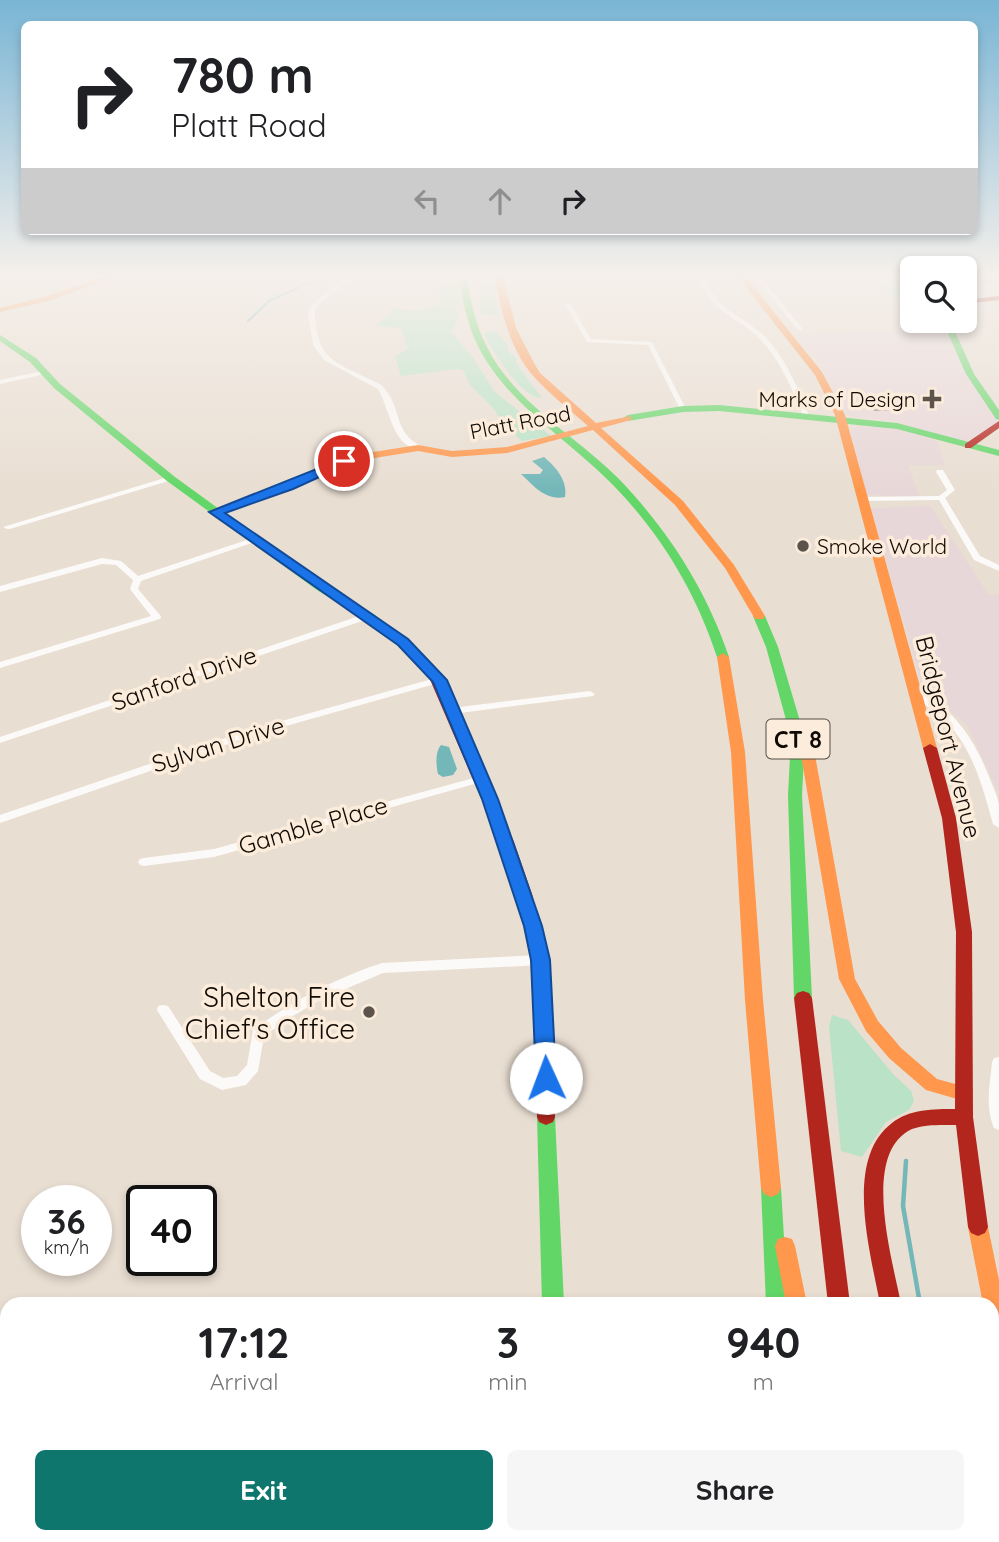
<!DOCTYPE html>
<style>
body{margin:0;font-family:Quicksand,sans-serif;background:#f6f6f6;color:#202124;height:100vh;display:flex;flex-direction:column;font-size:26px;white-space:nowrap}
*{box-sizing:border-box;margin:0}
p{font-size:23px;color:#757577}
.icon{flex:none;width:38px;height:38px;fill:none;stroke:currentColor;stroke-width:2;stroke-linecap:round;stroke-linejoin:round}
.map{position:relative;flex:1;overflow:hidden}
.details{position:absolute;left:0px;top:1297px;width:999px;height:247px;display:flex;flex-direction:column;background:#fff;border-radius:21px 21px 0 0;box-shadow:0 4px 10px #0003}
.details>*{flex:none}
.banner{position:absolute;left:21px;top:21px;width:957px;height:214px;border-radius:10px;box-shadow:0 4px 10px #0003;background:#fff;color:#202124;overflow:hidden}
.fabs{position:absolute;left:900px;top:256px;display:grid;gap:14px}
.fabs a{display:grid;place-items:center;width:77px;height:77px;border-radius:10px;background:#fff;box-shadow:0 4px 10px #0003;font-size:35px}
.speed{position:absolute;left:21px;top:1185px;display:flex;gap:14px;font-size:35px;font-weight:700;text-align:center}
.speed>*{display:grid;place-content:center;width:91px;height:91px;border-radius:50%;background:#fff;box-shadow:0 4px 10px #0003;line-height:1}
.speed small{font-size:18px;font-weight:400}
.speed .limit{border:4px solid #111;border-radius:10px;background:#fff;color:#111}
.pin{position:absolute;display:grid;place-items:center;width:60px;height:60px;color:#fff;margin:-30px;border:4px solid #fff;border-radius:50%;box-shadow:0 2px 7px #0007}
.me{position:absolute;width:77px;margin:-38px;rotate:358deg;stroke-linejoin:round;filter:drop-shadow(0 0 5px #0008)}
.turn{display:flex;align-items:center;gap:24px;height:147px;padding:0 35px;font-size:32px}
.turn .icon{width:91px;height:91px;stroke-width:2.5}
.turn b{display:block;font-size:49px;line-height:60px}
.lanes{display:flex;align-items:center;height:66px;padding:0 35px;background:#0003;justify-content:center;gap:35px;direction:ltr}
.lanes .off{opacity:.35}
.eta{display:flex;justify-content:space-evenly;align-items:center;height:119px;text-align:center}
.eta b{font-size:42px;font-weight:700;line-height:49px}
.cta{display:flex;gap:14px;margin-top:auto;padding:14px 35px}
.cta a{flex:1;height:80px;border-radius:10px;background:#0f766e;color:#fff;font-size:28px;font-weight:700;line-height:80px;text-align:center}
.cta a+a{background:#f6f6f6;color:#202124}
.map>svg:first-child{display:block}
.commercial{fill:#e8d7d8}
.green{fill:#b9e2c6}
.water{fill:#73b7b9}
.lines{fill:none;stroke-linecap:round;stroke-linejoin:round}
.stream-far1{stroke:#73b7b9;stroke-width:2}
.stream{stroke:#73b7b9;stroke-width:4.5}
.building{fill:#968d85}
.street{fill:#fcfaf8;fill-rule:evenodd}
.fast{fill:#63d668;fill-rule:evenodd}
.slow{fill:#ff974d;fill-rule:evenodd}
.jam{fill:#b3261e;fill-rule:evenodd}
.route{fill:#1a73e8;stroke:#114b97;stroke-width:2}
.poi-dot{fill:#5c544c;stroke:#fcecdb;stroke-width:2.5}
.labels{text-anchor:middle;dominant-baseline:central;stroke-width:7;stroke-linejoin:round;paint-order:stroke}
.far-poi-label{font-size:21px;fill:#100a04;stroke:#fcecdb;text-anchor:end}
.far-street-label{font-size:21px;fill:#100a04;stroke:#fcecdb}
.shield{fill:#fcecdb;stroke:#574e44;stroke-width:2}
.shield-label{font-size:23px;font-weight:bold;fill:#100a04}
.street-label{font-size:24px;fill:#100a04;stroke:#fcecdb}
.near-poi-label{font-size:28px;fill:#100a04;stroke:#fcecdb;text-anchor:end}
</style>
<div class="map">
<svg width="999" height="1542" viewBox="0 0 999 1542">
<rect width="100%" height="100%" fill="#e9ded2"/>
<!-- commercial -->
<g class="commercial">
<path d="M 944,328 L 996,416 L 997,423 L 966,442 L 892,421 L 847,416 L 820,365 L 796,335 Z"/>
<path d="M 860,425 L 898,428 L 936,438 L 945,465 L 908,465 L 920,497 L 867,495 L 850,431 Z"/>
<path d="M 930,506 L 989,595 L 999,595 L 999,794 L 967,725 L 929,694 L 921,681 L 870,508 Z"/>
</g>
<!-- green -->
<g class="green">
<path d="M 439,276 L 456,276 L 459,306 L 455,307 L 459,317 L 451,332 L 473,358 L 495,392 L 551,436 L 522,441 L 502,423 L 495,410 L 470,385 L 463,370 L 456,369 L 401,376 L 395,356 L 408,349 L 401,328 L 376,326 L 396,307 C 411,314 425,311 439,305 Z"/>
<path d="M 479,276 L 493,276 L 498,316 L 481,313 Z"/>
<path d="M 836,276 L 912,276 L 912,295 L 896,297 L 869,282 L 846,285 Z"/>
<path d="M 496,331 L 507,344 L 509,352 L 517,358 L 516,363 L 542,398 C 522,399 494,353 485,336 L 485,332 Z"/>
<path d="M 832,1015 L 848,1020 L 893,1074 L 911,1091 L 914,1101 L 909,1110 L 886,1122 L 862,1157 L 841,1151 L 829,1027 Z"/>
</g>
<!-- water -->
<g class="water">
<path d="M 544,457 C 556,467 568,481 565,497 C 545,501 533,485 521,474 L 540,474 L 543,470 L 532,461 Z"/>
<path d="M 441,745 L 449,747 L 457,769 L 453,775 L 443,777 L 438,774 C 436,765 435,752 441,745 Z"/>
</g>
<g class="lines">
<!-- stream-far1 -->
<g class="stream-far1">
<path d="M 891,276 L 889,280 L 912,283"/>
<path d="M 964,283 L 999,280"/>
<path d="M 248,321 L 269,301 L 324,276"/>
</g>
<!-- stream -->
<g class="stream">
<path d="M 906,1161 L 903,1206 L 920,1304"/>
<path d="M 973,1536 L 974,1542"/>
</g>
</g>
<!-- building -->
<path class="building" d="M 889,400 L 897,410 L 874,411 L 867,402 Z"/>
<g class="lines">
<!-- street -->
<g class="street">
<path d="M 347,276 L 354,276 L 317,306 C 313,315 316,323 317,332 C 322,362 346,367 371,380 C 375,382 381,384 384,388 C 402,408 393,432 421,446 L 421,450 C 392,448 390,409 378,389 L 324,360 L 313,345 L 308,313 L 311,305 Z"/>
<path d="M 699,276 L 705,276 C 719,316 744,313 769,341 C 788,363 799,391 810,418 L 809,419 L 804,418 C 793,391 782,363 762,341 C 736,314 713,317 699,276 Z"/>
<path d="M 754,276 L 760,276 L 802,328 L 802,330 L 798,330 Z"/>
<path d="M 566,303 L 571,304 L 591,339 L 652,342 L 686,409 L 685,410 L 680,409 L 648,345 L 587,342 L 565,304 Z"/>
<path d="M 43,371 L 45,372 L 45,374 L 0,384 L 0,380 Z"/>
<path d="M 937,470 L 943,470 L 955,490 L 945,498 L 980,556 L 999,565 L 999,571 L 974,560 L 939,500 L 862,501 L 858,499 L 862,497 L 939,496 L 947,490 L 936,472 Z"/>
<path d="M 168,477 L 175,479 L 10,529 L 7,529 L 3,527 Z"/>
<path d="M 253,538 L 259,538 L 260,540 L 141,581 L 138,589 L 160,615 L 161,617 L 160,619 L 0,668 L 0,662 L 151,616 L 130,589 L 133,580 L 116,565 L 102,564 L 0,592 L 0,586 L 102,558 L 121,561 L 138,576 Z"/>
<path d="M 368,613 L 372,616 L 371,618 L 0,743 L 0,737 Z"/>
<path d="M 439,677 L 442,678 L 444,680 L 442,682 L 254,735 L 0,823 L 0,815 L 246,731 Z"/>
<path d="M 590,691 L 595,694 L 593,696 L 452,714 L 447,711 L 452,708 Z"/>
<path d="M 916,693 C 955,706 976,743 990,779 C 993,787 998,797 999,805 C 999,812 999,820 999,828 L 993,824 C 978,770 966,725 913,698 L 911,696 L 913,694 Z"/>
<path d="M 481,776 L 486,779 L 485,781 L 214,857 L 144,866 L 140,865 L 138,862 L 140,859 L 144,858 L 214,849 Z"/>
<path d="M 540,955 L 544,957 L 546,960 L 544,963 L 540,965 L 383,973 L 322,999 L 291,1017 L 264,1036 L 258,1071 L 246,1085 L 222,1090 L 200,1079 L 157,1010 L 158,1006 L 163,1005 L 168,1006 L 210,1071 L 223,1078 L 237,1076 L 247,1065 L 253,1030 C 292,1001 336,978 382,963 Z"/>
<path d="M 999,1057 L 999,1130 L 994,1128 C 985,1107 990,1084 992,1062 L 994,1058 Z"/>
</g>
<!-- fast -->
<g class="fast">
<path d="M 458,276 L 466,276 C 471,300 475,325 487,347 C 515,403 575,435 618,478 C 668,530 706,589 729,657 L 727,660 L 723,661 L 717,657 C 695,590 659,531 609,481 C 565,437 508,404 479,348 C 467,325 463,300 458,276 Z"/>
<path d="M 942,320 L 950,320 L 974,374 L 999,410 L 999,420 L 996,419 L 966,374 Z"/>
<path d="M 0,335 L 36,358 L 60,384 L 175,477 L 325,586 L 372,613 L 407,639 L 438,672 L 440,675 L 438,678 L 430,678 L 399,645 L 364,619 L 317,590 L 167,481 L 54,388 L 30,362 L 0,341 Z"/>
<path d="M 719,405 L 897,423 L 999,450 L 999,456 L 897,429 L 719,411 L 683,412 L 628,421 L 623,418 L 628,415 L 683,406 Z"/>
<path d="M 759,612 L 765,616 L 778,647 L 805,738 L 802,795 L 812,998 L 809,1003 L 803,1005 L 797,1003 L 794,998 L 788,795 L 791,738 L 766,647 L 753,616 Z"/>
<path d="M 546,1109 L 553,1112 L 555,1117 L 564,1304 L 542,1304 L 537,1117 L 539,1112 Z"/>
<path d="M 771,1179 L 778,1182 L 781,1188 L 788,1304 L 766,1304 L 761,1188 L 764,1182 Z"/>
<path d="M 523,1536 L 547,1536 L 546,1542 L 522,1542 Z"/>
<path d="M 844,1536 L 868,1536 L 870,1542 L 846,1542 Z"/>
<path d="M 918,1536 L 942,1536 L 943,1542 L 919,1542 Z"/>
</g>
<!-- slow -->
<g class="slow">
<path d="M 105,276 L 116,276 L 49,301 L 0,312 L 0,308 L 44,297 Z"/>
<path d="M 495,276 L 503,276 L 516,328 L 534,363 L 540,373 L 596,423 L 631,416 L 631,420 L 601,428 L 683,501 L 734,565 L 765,616 L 763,619 L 755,619 L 725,568 L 675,505 L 593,430 L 507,453 L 452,457 L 418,451 L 362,460 L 219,514 L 211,514 L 211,510 L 360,454 L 418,445 L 452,451 L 507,447 L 588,426 C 570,410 551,395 535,378 C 510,351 501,311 495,276 Z"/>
<path d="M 737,276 L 745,276 L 822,372 L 845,415 L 937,748 L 935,751 L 930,752 L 923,748 L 835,415 L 815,375 Z"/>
<path d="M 723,653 L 729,657 L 745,752 L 763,1000 L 781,1188 L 778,1194 L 771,1197 L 764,1194 L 761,1188 L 745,1000 L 731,752 L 717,657 Z"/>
<path d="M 801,740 L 806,741 L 815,755 L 855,979 L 878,1021 L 901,1048 L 937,1079 L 970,1088 L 973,1093 L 970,1098 L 964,1101 L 926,1090 L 889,1058 L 866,1031 L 839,979 L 801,755 L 794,744 Z"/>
<path d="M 978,1218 L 985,1221 L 988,1227 L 999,1280 L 999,1341 L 992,1339 L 992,1304 L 983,1304 L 968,1227 L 971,1221 Z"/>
<path d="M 785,1237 L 792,1239 L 795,1246 L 807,1304 L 786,1304 L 775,1246 L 778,1239 Z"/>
<rect x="760" y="1536" width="24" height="6"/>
</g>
<!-- jam -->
<g class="jam">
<path d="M 999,296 L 999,300 L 964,304 L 964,300 Z"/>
<path d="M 999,421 L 999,428 L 971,448 L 965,448 L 965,444 Z"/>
<path d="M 434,671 L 440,675 L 514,842 L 532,894 L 548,960 L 555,1117 L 553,1122 L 546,1125 L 539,1122 L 537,1117 L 532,960 L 516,894 L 500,842 L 428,675 Z"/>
<path d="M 930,744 L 937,748 L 956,818 L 972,932 L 973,1117 L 988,1227 L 985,1233 L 978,1236 L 971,1233 L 968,1227 L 956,1125 C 942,1125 925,1124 912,1129 C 860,1153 893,1261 901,1304 L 880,1304 C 871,1254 843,1160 892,1123 C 909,1109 934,1109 955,1109 L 956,932 L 942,818 L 923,748 Z"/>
<path d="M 803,991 L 809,993 L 812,998 L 850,1304 L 828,1304 L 794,998 L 797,993 Z"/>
<path d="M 883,1536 L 907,1536 L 908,1542 L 884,1542 Z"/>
</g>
</g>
<!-- sky -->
<linearGradient id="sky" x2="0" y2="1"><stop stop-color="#79b5d5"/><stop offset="0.56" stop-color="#f5f0eb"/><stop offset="1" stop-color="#f5f0eb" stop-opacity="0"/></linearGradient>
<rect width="999" height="492" fill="url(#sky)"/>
<!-- route -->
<path class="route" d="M 344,458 L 350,461 L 348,464 L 293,489 L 225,513 L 408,639 L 447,680 L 498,799 L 542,926 L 550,960 L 556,1078 L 553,1084 L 539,1084 L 536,1078 L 531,960 L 524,926 L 482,799 L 433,682 L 398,645 L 209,512 Z"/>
<!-- markers -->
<g class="poi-dot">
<path d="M928.5 388.5h7v7h7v7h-7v7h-7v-7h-7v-7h7z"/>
<circle cx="803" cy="546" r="7"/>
<circle cx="369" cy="1012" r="7"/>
</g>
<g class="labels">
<!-- far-poi labels -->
<g class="far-poi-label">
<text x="916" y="399">Marks of Design</text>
<text x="817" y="546" text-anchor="start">Smoke World</text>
</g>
<!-- far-street labels -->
<g class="far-street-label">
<text transform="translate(520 422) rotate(-11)">Platt Road</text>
</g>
<!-- shield labels -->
<rect class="shield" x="766.5" y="719.5" width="63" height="39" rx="5"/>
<g class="shield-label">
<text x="798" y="739">CT 8</text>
</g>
<!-- street labels -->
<g class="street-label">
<text transform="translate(184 678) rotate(-19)">Sanford Drive</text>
<text transform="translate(949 737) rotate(76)">Bridgeport Avenue</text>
<text transform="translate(218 744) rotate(-17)">Sylvan Drive</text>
<text transform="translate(313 825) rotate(-16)">Gamble Place</text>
</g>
<!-- near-poi labels -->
<g class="near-poi-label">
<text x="355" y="996">Shelton Fire<tspan x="355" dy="32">Chief's Office</tspan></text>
</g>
</g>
</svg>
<div class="fabs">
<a><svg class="icon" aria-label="search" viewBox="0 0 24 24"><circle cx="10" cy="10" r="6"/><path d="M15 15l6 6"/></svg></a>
</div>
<div class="speed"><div>36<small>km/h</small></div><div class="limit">40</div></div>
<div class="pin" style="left:344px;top:461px;background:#d93025"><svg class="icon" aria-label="arrive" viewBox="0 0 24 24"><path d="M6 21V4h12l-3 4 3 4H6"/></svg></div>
<svg class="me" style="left:546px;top:1078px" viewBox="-20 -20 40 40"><circle r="19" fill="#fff"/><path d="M0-13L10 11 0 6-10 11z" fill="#1a73e8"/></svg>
<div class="banner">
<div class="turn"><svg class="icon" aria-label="right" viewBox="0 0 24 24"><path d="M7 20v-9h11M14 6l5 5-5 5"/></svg><div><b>780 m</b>Platt Road</div></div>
<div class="lanes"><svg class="icon off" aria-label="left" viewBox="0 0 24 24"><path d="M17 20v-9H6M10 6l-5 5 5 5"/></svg><svg class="icon off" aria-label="ahead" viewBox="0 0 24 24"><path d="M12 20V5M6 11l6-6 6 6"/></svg><svg class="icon" aria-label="right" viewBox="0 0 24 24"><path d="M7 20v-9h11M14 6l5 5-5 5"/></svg></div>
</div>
<section class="details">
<div class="eta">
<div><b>17:12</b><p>Arrival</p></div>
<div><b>3</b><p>min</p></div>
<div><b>940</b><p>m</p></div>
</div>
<div class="cta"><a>Exit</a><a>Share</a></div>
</section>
</div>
